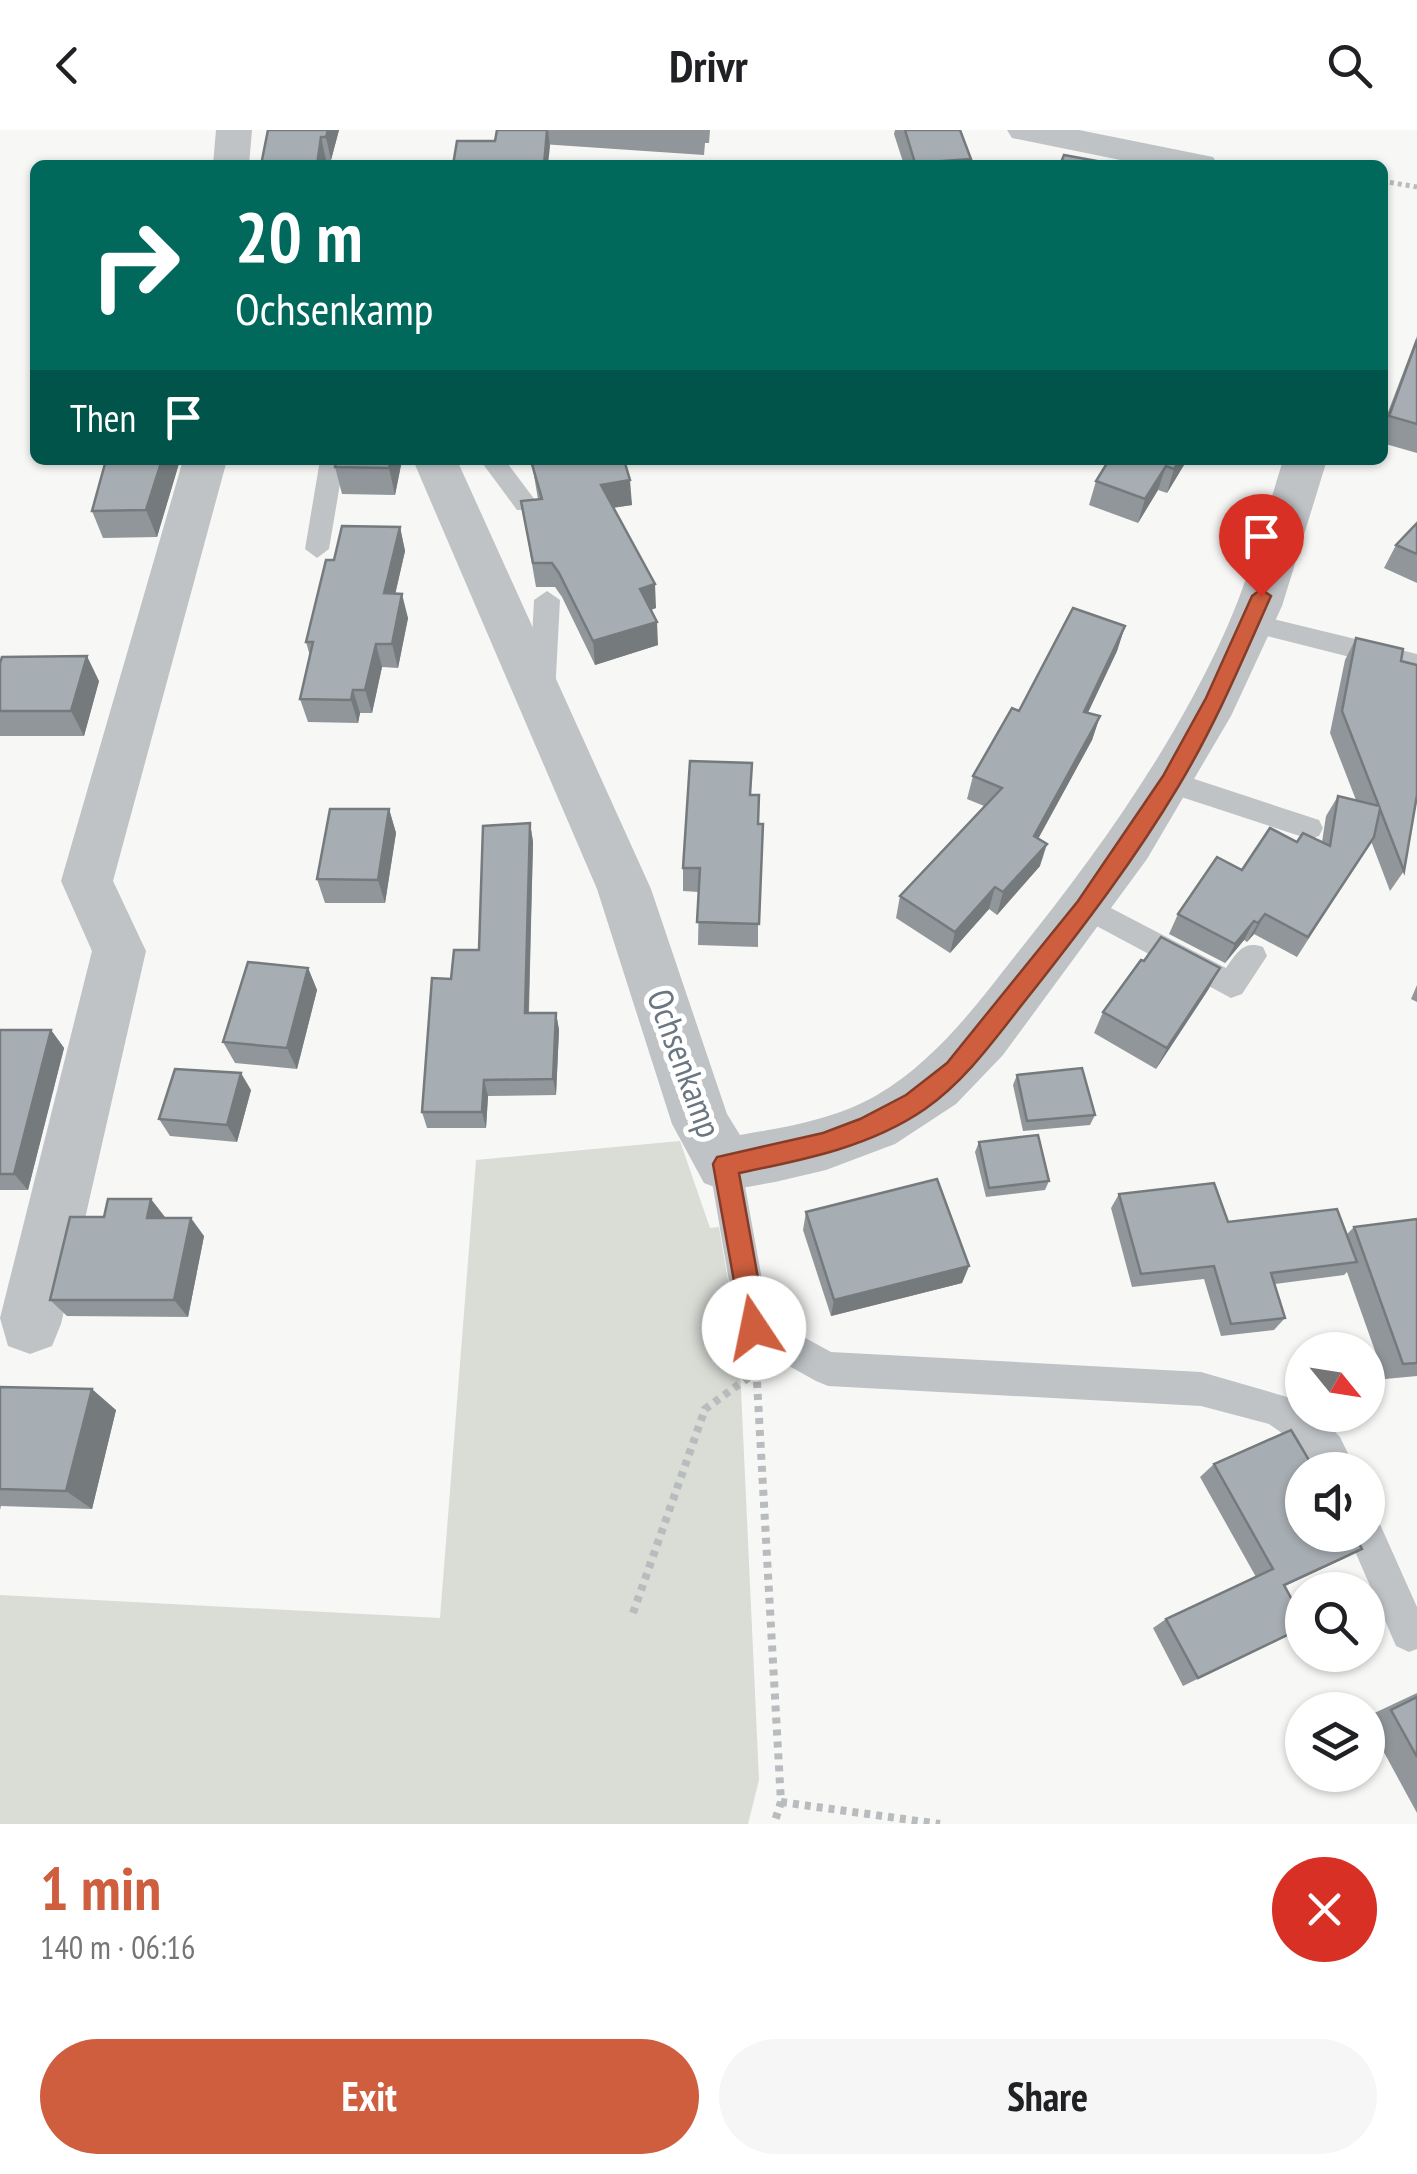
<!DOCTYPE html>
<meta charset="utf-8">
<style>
body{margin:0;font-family:"PT Sans Narrow",sans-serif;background:#f6f6f6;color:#202124;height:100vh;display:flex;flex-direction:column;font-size:38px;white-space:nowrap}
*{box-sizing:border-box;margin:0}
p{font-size:32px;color:#757577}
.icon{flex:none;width:55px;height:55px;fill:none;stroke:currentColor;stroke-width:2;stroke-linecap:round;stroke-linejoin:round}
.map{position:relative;height:1694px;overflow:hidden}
.details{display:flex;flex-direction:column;background:#fff;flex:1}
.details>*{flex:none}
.guide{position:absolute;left:30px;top:30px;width:1358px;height:305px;border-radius:15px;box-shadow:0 2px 8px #0004;background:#00695c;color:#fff;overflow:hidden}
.needle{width:65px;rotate:120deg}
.tools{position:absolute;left:1285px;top:1202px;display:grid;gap:20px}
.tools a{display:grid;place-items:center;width:100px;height:100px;border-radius:50%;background:#fff;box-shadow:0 2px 8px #0004;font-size:50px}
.pin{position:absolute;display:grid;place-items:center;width:85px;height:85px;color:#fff;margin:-102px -42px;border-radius:50% 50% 50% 0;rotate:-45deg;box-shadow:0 0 10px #0007}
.pin .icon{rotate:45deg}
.me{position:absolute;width:110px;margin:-55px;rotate:349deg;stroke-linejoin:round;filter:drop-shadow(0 0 8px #0008)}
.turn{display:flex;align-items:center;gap:35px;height:210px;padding:0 40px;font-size:45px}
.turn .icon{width:130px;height:130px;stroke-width:2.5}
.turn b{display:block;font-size:70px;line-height:85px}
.then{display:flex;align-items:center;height:95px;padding:0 40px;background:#0003;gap:20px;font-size:38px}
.round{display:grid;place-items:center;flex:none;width:105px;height:105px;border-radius:52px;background:#f6f6f6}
.head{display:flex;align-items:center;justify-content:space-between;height:170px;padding:0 40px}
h1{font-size:60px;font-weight:700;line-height:75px;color:#ce5e3e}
.action{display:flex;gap:20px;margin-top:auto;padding:20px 40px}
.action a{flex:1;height:115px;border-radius:60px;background:#ce5e3e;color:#fff;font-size:40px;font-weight:700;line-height:115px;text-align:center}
.action a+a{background:#f6f6f6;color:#202124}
header{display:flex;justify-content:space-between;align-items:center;height:130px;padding:0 40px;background:#fff;font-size:45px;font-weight:700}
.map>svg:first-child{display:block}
.green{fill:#d9ddd6}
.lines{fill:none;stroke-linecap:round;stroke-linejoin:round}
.path-far1{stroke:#b9bcbe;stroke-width:5;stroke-dasharray:4 4;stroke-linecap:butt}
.path{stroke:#b9bcbe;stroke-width:8;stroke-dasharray:6 6;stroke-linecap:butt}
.service{fill:#bfc3c6;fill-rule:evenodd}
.minor{fill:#bfc3c6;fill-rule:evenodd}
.wall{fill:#90969a}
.shaded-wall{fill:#757a7d}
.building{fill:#a7aeb3;stroke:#757a7d;stroke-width:2.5}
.route{fill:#ce5e3e;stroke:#863d28;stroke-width:2.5}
.labels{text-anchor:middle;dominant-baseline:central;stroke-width:10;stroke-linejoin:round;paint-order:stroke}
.street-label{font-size:35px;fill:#6a7782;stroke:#fff}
</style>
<header><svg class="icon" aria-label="back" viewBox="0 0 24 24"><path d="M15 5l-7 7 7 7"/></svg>Drivr<svg class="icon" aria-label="search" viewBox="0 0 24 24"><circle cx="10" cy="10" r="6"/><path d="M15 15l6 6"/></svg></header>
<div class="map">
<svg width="1417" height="1694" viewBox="0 0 1417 1694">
<rect width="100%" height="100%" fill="#f7f7f5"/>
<!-- green -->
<path class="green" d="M 680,1011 L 710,1098 L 719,1097 L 739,1216 L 759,1650 L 748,1694 L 0,1694 L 0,1465 L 440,1488 L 476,1030 Z"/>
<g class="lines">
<!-- path-far1 -->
<path class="path-far1" d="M 1382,51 L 1417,57"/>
<!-- path -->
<g class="path">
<path d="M 757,1252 L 781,1672 L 774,1694"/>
<path d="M 633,1483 L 705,1279 L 752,1245"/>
<path d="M 781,1672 L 940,1694"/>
</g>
<!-- service -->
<g class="service">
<path d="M 320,330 L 344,330 L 329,419 L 317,428 L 305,419 Z"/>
<path d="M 480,330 L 505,330 L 538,374 L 535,380 L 517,380 Z"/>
<path d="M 547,461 L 560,470 L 555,565 L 542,575 L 529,565 L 534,470 Z"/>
<path d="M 1252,484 L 1417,524 L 1417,544 L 1243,500 L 1239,493 Z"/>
<path d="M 1170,641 L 1319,690 L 1323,698 L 1319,706 L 1309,709 L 1160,660 L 1156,652 L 1160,644 Z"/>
<path d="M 1086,765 L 1226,838 C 1237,823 1243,810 1263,817 L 1267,826 L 1242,864 L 1231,868 L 1076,785 L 1071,777 L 1076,769 Z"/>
<path d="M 725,1019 L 736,1024 L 741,1034 L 769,1188 L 831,1222 L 1201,1242 L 1294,1269 L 1302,1274 L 1302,1285 L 1319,1285 L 1340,1307 L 1356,1340 L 1318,1340 L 1302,1317 L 1269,1294 L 1201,1276 L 828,1256 L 816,1251 L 742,1210 L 737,1198 L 709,1034 L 714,1024 Z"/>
<path d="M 1368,1387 L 1379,1392 L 1417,1477 L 1417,1519 L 1409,1522 L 1396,1516 L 1348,1405 L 1368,1405 Z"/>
</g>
<!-- minor -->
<g class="minor">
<path d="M 216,0 L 252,0 L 249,35 L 213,35 Z"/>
<path d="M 1007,0 L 1079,0 L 1213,27 L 1218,35 L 1145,35 L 1012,8 Z"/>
<path d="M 183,330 L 227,330 L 113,751 L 146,821 L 61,1194 L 52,1216 L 30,1224 L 8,1216 L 0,1188 L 92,821 L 61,751 Z"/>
<path d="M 413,330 L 457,330 L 651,759 L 727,984 L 740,1005 C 787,997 836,989 877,965 C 935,931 975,877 1015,826 C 1097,724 1175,615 1228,495 C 1251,442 1266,385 1283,330 L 1327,330 L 1282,476 L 1231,586 L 1147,729 L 1003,925 L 956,974 L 895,1014 L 826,1040 L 775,1052 L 725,1061 L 704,1053 L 672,994 L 597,759 Z"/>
</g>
</g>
<!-- wall -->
<g class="wall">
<path d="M 268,0 L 339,0 L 331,30 L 326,30 L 326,35 L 261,35 Z"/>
<path d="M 497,0 L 710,0 L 709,13 L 705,13 L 704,25 L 495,11 Z"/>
<path d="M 895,0 L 960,0 L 971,29 L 970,35 L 904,35 L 894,4 Z"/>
<path d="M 1417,206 L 1417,323 L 1382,313 L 1382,298 Z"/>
<path d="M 180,330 L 157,407 L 103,408 L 92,381 Z"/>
<path d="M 337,330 L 402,330 L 395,365 L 342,364 L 335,337 Z"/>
<path d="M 538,330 L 624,330 L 632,375 L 613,378 L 656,478 L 651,480 L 658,515 L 595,535 L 562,467 L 555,457 L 536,457 L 521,371 L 538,369 L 532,334 L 539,333 Z"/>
<path d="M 1109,330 L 1187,330 L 1167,363 L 1158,360 L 1138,393 L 1089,375 L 1096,351 Z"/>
<path d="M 1417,393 L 1417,453 L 1384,438 L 1396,415 Z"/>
<path d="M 400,397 L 405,421 L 395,464 L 408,488 L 398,538 L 382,537 L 372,583 L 360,583 L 358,593 L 308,592 L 300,569 L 310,526 L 306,512 L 334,430 Z"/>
<path d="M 1125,496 L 1117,521 L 1088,582 L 1100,586 L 1092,610 L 1038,709 L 1040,736 L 997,785 L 989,779 L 950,823 L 896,788 L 900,766 L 984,676 L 967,669 L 973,646 L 1019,581 Z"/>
<path d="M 1356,508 L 1401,531 L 1404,741 L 1390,761 L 1371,711 L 1297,827 L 1254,804 L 1247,812 L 1244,810 L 1225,833 L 1169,804 L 1178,784 L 1242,740 L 1297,712 L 1322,712 L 1326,686 L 1338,666 L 1356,670 L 1330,603 L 1345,530 Z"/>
<path d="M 0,533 L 99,551 L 84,606 L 0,606 Z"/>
<path d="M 750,665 L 758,694 L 758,817 L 698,815 L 699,762 L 683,761 L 683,738 Z"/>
<path d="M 389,679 L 396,703 L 385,773 L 325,773 L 317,749 Z"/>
<path d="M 530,693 L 533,712 L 529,883 L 556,883 L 559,900 L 556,965 L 488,966 L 486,998 L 427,998 L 422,982 L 451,849 L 479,820 Z"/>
<path d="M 308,838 L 317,860 L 297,939 L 235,933 L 223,912 Z"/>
<path d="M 1220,838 L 1208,860 L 1156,939 L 1094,903 L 1103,882 Z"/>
<path d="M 1417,855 L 1417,872 L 1411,869 Z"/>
<path d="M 0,900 L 51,900 L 64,918 L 28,1060 L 0,1060 Z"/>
<path d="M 1017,945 L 1095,985 L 1090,995 L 1023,1001 L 1013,955 Z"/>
<path d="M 251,960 L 237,1012 L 170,1006 L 159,989 Z"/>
<path d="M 979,1012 L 1049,1051 L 1045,1060 L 986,1067 L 975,1022 Z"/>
<path d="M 1119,1064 L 1228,1092 L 1347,1104 L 1354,1097 L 1417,1089 L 1417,1246 L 1385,1249 L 1347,1142 L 1344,1145 L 1275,1154 L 1285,1188 L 1274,1200 L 1221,1206 L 1204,1149 L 1132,1157 L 1111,1078 Z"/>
<path d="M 806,1082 L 969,1136 L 962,1153 L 831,1186 L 803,1100 Z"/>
<path d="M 165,1088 L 204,1106 L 188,1187 L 67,1186 L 50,1170 Z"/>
<path d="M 0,1257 L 116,1280 L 92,1379 L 1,1376 L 0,1380 Z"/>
<path d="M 1214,1334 L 1362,1419 L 1343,1429 L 1285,1456 L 1302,1498 L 1183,1556 L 1153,1498 L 1166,1489 L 1256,1447 L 1200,1347 Z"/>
<path d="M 1417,1563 L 1417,1683 L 1368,1593 L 1368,1586 Z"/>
</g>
<!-- shaded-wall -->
<g class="shaded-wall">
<path d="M 328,0 L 339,0 L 331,30 L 326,7 Z"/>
<path d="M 547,0 L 548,0 L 550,16 L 548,35 L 544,35 Z"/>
<path d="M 321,7 L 326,30 L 326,35 L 317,35 Z"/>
<path d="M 162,330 L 180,330 L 157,407 L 146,380 Z"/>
<path d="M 391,330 L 402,330 L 395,365 L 389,338 Z"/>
<path d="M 1180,330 L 1187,330 L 1167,363 L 1174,339 Z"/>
<path d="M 1166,336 L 1158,360 L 1138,393 L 1145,369 Z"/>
<path d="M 630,350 L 632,375 L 603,379 L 601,355 Z"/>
<path d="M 400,397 L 405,421 L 390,487 L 384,463 Z"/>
<path d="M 655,454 L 656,478 L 641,483 L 640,459 Z"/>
<path d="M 402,464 L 408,488 L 398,538 L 392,514 Z"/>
<path d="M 657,492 L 658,515 L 595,535 L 593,511 Z"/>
<path d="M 1125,496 L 1117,521 L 1077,606 L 1084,582 Z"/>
<path d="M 376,514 L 382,537 L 372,583 L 365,560 Z"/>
<path d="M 87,526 L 99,551 L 84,606 L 71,581 Z"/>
<path d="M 353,560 L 360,583 L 358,593 L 351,570 Z"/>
<path d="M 1100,586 L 1092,610 L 1027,729 L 1034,706 Z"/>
<path d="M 389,679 L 396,703 L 385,773 L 378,750 Z"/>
<path d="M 530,693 L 533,712 L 528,900 L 525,883 Z"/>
<path d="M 1047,714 L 1040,736 L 997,785 L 1003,762 Z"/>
<path d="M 995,757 L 989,779 L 950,823 L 955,802 Z"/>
<path d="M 1265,784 L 1254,804 L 1247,812 L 1258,793 Z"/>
<path d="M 1254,791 L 1244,810 L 1225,833 L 1235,814 Z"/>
<path d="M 308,838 L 317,860 L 297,939 L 287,918 Z"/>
<path d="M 1220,838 L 1208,860 L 1156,939 L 1167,918 Z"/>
<path d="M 556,883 L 559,900 L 556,965 L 553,949 Z"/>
<path d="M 51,900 L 64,918 L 28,1060 L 14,1044 Z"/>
<path d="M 241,943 L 251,960 L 237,1012 L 227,995 Z"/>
<path d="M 484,950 L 488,966 L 486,998 L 482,982 Z"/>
<path d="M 151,1069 L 165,1087 L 147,1088 Z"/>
<path d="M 191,1088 L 204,1106 L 188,1187 L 174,1170 Z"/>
<path d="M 969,1136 L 962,1153 L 831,1186 L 834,1170 Z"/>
<path d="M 92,1259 L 116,1280 L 92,1379 L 66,1361 Z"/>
<path d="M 1362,1419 L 1343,1429 L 1267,1464 L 1284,1455 Z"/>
</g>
<!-- building -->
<g class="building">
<path d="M 268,0 L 328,0 L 326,7 L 321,7 L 317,35 L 261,35 Z"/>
<path d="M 497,0 L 547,0 L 544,35 L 453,35 L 457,11 L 495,11 Z"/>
<path d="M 905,0 L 960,0 L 971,29 L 915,33 Z"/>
<path d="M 1064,25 L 1108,33 L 1108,35 L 1060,35 Z"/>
<path d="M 1417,210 L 1417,294 L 1389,286 Z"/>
<path d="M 106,330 L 162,330 L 146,380 L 92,381 Z"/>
<path d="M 337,330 L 391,330 L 389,338 L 335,337 Z"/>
<path d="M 542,330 L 624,330 L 630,350 L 601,355 L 655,454 L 640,459 L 657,492 L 593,511 L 559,443 L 552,433 L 533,433 L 521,371 L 542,369 L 532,334 L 542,333 Z"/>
<path d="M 1109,330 L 1180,330 L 1174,339 L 1166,336 L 1145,369 L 1096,351 Z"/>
<path d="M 1417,393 L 1417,424 L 1396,415 Z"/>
<path d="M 342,396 L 400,397 L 384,463 L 402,464 L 392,514 L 376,514 L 365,560 L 353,560 L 351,570 L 300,569 L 313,512 L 306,512 L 326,430 L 334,430 Z"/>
<path d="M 1073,478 L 1125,496 L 1084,582 L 1100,586 L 1034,706 L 1047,714 L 1003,762 L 995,757 L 955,802 L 900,766 L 1002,658 L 973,646 L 1012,578 L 1019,581 Z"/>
<path d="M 1356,508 L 1403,519 L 1401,531 L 1417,535 L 1417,665 L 1404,741 L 1380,679 L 1374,707 L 1308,807 L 1265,784 L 1258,793 L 1254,791 L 1235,814 L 1178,784 L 1217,727 L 1242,740 L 1270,698 L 1297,712 L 1303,703 L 1330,716 L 1338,666 L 1379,676 L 1342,581 Z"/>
<path d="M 87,526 L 71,581 L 0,581 L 0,533 L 2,527 Z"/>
<path d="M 690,631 L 752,633 L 750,665 L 759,665 L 758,694 L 763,694 L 759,794 L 697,792 L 700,738 L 683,738 Z"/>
<path d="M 330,679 L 389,679 L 378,750 L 317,749 Z"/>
<path d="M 530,693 L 525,883 L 556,883 L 553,949 L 484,950 L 482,982 L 422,982 L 432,848 L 451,849 L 454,820 L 479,820 L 483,696 Z"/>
<path d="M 1161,807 L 1220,838 L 1167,918 L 1103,882 L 1141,830 L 1144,831 Z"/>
<path d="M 248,832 L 308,838 L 287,918 L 223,912 Z"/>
<path d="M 0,900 L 51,900 L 14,1044 L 0,1044 Z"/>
<path d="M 1082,938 L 1095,985 L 1027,991 L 1017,945 Z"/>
<path d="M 175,939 L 241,943 L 227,995 L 159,989 Z"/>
<path d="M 1038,1005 L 1049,1051 L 989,1058 L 979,1012 Z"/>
<path d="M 937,1049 L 969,1136 L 834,1170 L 806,1082 Z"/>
<path d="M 1214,1053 L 1228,1092 L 1337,1079 L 1357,1132 L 1271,1143 L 1285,1188 L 1231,1194 L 1214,1136 L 1141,1144 L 1119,1064 Z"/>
<path d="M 108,1069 L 151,1069 L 147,1088 L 191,1088 L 174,1170 L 50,1170 L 70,1087 L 104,1087 Z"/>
<path d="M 1417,1089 L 1417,1233 L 1403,1234 L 1354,1097 Z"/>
<path d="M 0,1257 L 92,1259 L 66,1361 L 0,1359 Z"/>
<path d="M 1291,1300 L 1315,1340 L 1302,1340 L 1302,1405 L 1354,1405 L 1362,1419 L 1284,1455 L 1302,1488 L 1302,1498 L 1198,1548 L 1166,1489 L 1273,1439 L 1214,1334 Z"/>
<path d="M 1417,1567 L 1417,1627 L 1391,1580 Z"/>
</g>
<!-- route -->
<path class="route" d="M 1261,459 L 1271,466 C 1242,531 1215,596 1178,657 C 1135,729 1084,796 1032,862 C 999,903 969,948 925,979 C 870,1017 803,1030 739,1043 L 767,1198 L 763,1207 L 754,1211 L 744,1207 L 713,1034 L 717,1027 L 823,1003 L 860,989 L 906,965 L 947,933 L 1078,771 L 1163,646 L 1206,568 L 1252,466 Z"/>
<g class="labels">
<!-- street labels -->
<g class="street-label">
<text transform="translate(685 933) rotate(70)">Ochsenkamp</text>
</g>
</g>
</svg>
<div class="tools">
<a><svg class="needle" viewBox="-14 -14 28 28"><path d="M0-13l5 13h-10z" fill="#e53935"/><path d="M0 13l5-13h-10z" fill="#757577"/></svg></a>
<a><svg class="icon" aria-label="sound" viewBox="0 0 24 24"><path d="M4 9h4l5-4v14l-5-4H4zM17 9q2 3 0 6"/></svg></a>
<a><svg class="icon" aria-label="search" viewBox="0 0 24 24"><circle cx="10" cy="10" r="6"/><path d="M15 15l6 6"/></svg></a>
<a><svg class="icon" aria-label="layers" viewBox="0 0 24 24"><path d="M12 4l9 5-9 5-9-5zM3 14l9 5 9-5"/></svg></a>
</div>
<div class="pin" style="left:1261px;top:466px;background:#d93025"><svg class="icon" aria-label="arrive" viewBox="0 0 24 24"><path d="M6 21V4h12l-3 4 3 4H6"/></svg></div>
<svg class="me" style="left:754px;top:1198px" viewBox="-20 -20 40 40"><circle r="19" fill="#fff"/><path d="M0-13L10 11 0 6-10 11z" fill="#ce5e3e"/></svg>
<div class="guide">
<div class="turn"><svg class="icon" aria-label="right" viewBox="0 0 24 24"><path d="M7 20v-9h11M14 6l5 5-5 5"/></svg><div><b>20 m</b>Ochsenkamp</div></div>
<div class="then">Then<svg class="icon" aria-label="arrive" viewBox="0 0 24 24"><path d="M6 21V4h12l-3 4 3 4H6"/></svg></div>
</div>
</div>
<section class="details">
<div class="head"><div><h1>1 min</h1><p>140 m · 06:16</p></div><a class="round" style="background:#d93025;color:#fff"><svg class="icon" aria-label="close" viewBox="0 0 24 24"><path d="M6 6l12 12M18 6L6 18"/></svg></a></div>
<div class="action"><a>Exit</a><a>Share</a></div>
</section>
